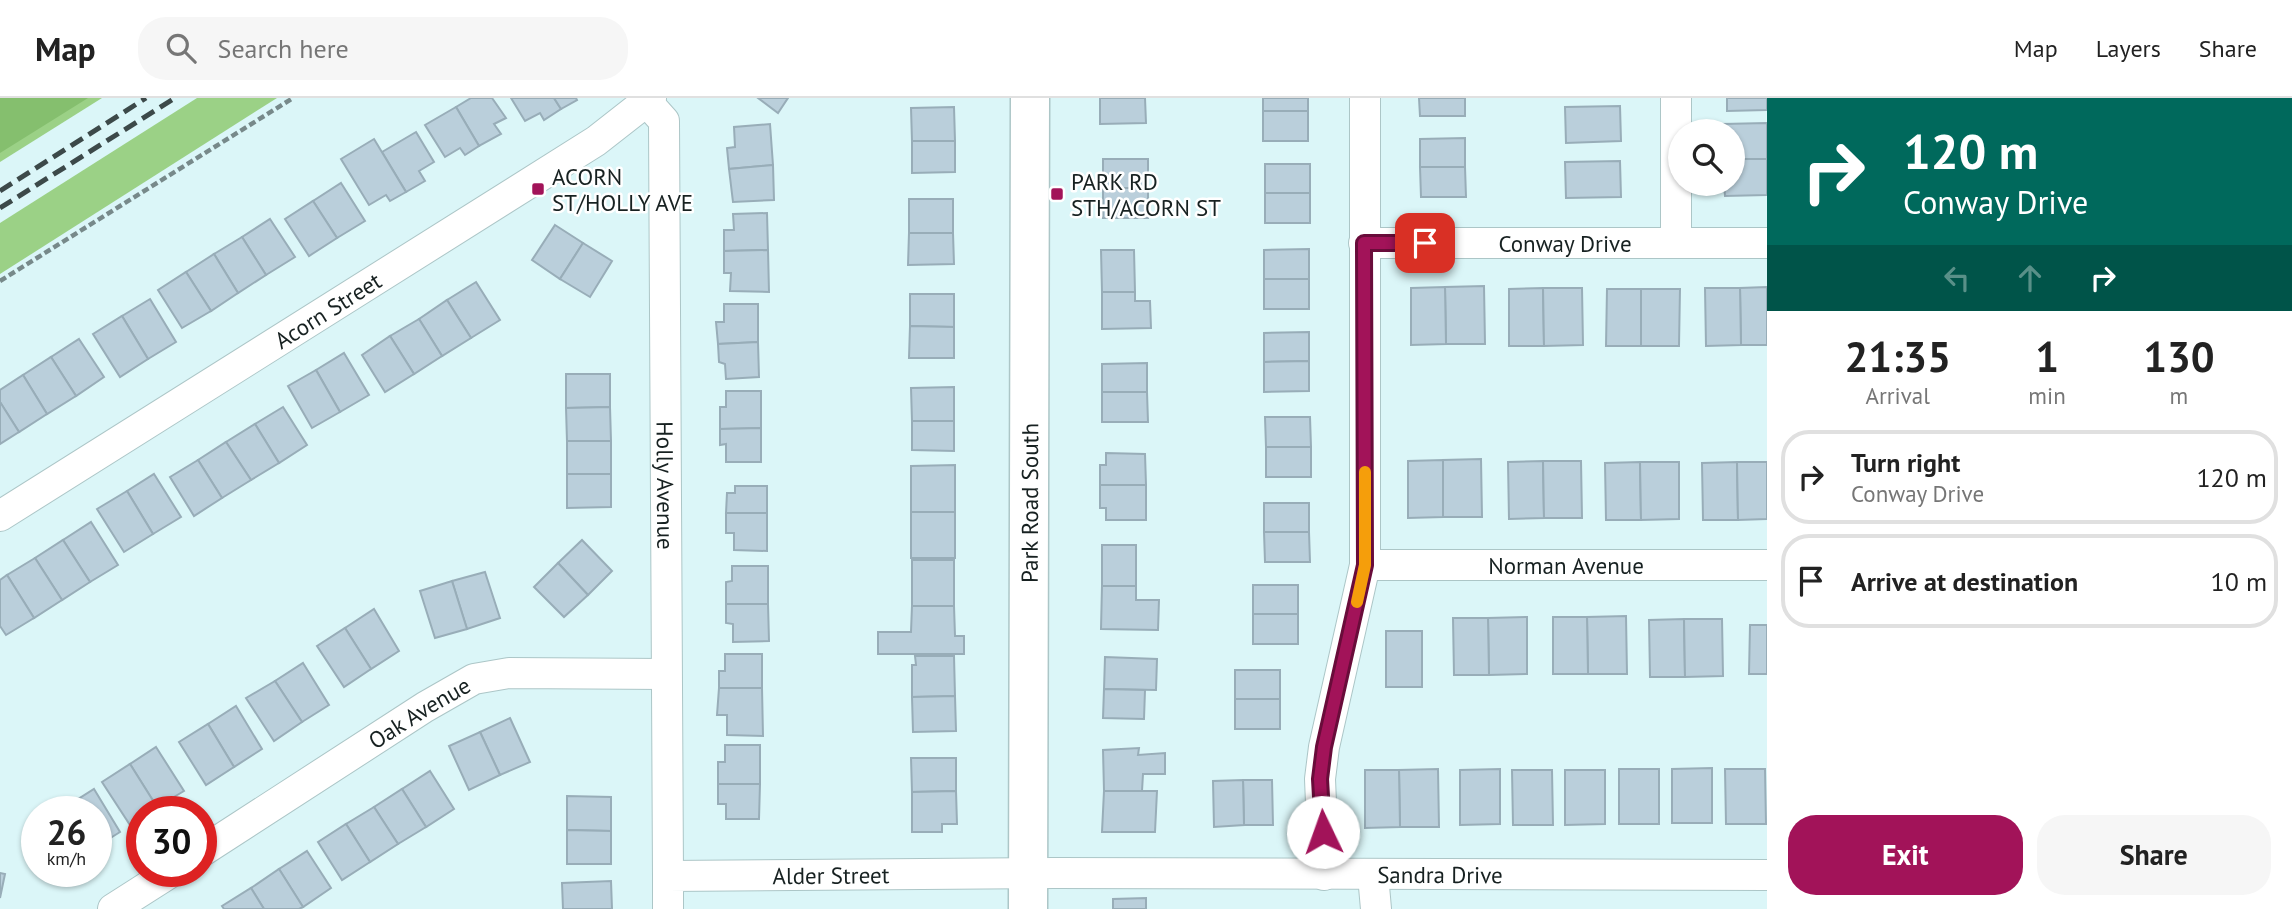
<!DOCTYPE html>
<style>
body{margin:0;font-family:"PT Sans",sans-serif;background:#f6f6f6;color:#222;height:100vh;display:flex;flex-direction:column;font-size:26px;white-space:nowrap}
*{box-sizing:border-box;margin:0}
p{font-size:23px;color:#767676}
.icon{flex:none;width:38px;height:38px;fill:none;stroke:currentColor;stroke-width:2;stroke-linecap:round;stroke-linejoin:round}
.map{position:relative;flex:1;overflow:hidden}
.side{display:flex;flex-direction:column;background:#fff;width:525px}
.side>*{flex:none}
.banner{background:#00695c;color:#fff;overflow:hidden}
.fabs{position:absolute;left:1668px;top:21px;display:grid;gap:14px}
.fabs a{display:grid;place-items:center;width:77px;height:77px;border-radius:50%;background:#fff;box-shadow:0 2px 5px #0004;font-size:35px}
.speed{position:absolute;left:21px;top:698px;display:flex;gap:14px;font-size:35px;font-weight:700;text-align:center}
.speed>*{display:grid;place-content:center;width:91px;height:91px;border-radius:50%;background:#fff;box-shadow:0 2px 5px #0004;line-height:1}
.speed small{font-size:18px;font-weight:400}
.speed .limit{border:10px solid #d22;background:#fff;color:#111}
.pin{position:absolute;display:grid;place-items:center;width:60px;height:60px;color:#fff;margin:-30px;border-radius:14px;box-shadow:0 4px 10px #0006}
.me{position:absolute;width:77px;margin:-38px;rotate:357deg;stroke-linejoin:round;filter:drop-shadow(0 0 5px #0008)}
.turn{display:flex;align-items:center;gap:24px;height:147px;padding:0 21px;font-size:32px}
.turn .icon{width:91px;height:91px;stroke-width:2.5}
.turn b{display:block;font-size:49px;line-height:60px}
.lanes{display:flex;align-items:center;height:66px;padding:0 21px;background:#0003;justify-content:center;gap:35px;direction:ltr}
.lanes .off{opacity:.35}
.eta{display:flex;justify-content:space-evenly;align-items:center;height:119px;text-align:center}
.eta b{font-size:42px;font-weight:600;line-height:49px}
.cta{display:flex;gap:14px;margin-top:auto;padding:14px 21px}
.cta a{flex:1;height:80px;border-radius:28px;background:#a21359;color:#fff;font-size:28px;font-weight:600;line-height:80px;text-align:center}
.cta a+a{background:#f6f6f6;color:#222}
ul{padding:0;list-style:none}
li{display:flex;align-items:center;gap:21px;height:94px;margin:0 14px 10px;padding:0 7px;border:4px solid #e0e0e0;border-radius:28px}
li div{flex:1}
li b{display:block;font-size:26px}
li em{font-style:normal}
header{display:flex;align-items:center;gap:42px;box-sizing:border-box;height:98px;padding:0 35px;background:#fff;border-bottom:2px solid #e0e0e0}
header strong{font-size:33px}
nav{display:flex;gap:38px;margin-inline-start:auto;font-size:24px}
.search{width:490px;height:63px;background:#f6f6f6;display:flex;align-items:center;gap:18px;box-sizing:border-box;padding:0 24px;border-radius:28px;color:#767676;font-size:26px}
main{display:flex;flex:1;min-height:0}
.map>svg:first-child{display:block}
.green{fill:#9bd186}
.forest{fill:#85bf6e}
.building{fill:#bacfdb;stroke:#98adb8;stroke-width:2}
.lines{fill:none;stroke-linecap:round;stroke-linejoin:round}
.street-casing{stroke:#acc6c7;stroke-width:32}
.secondary-casing{stroke:#acc6c7;stroke-width:41}
.path{stroke:#77898a;stroke-width:4.5;stroke-dasharray:7 3.5;stroke-linecap:butt}
.street{stroke:#fff;stroke-width:30}
.secondary{stroke:#fff;stroke-width:38}
.rail{stroke:#3c4949;stroke-width:5;stroke-dasharray:14 7;stroke-linecap:butt}
.route-casing{stroke:#690c3a;stroke-width:18}
.route{stroke:#a21359;stroke-width:12}
.slow{stroke:#f59e0b;stroke-width:12}
.poi-dot{fill:#a21359;stroke:#fff;stroke-width:2.5}
.labels{text-anchor:middle;dominant-baseline:central;stroke-width:5;stroke-linejoin:round;paint-order:stroke}
.poi-label{font-size:23px;fill:#172121;stroke:#fff;text-anchor:start}
.street-label{font-size:23px;fill:#172121;stroke:#fff}
</style>
<header>
<strong>Map</strong>
<div class="search"><svg class="icon" aria-label="search" viewBox="0 0 24 24"><circle cx="10" cy="10" r="6"/><path d="M15 15l6 6"/></svg>Search here</div>
<nav><a>Map</a><a>Layers</a><a>Share</a></nav>
</header>
<main>
<div class="map">
<svg width="1767" height="811" viewBox="0 0 1767 811">
<rect width="100%" height="100%" fill="#dbf6f8"/>
<!-- green -->
<g class="green">
<path d="M 0,0 L 102,0 L 0,64 Z"/>
<path d="M 197,0 L 277,0 L 0,176 L 0,125 Z"/>
</g>
<!-- forest -->
<path class="forest" d="M 0,0 L 88,0 L 0,55 Z"/>
<!-- building -->
<g class="building">
<path d="M 471,0 L 492,0 L 506,20 L 494,26 L 501,36 L 479,48 L 456,9 Z"/>
<path d="M 511,0 L 554,0 L 561,11 L 544,22 L 540,15 L 525,23 Z"/>
<path d="M 554,0 L 576,0 L 577,2 L 561,11 Z"/>
<path d="M 758,0 L 788,0 L 778,15 Z"/>
<path d="M 1100,0 L 1145,0 L 1146,25 L 1100,26 Z"/>
<rect x="1263" y="0" width="45" height="13"/>
<path d="M 1419,0 L 1465,0 L 1465,18 L 1420,18 Z"/>
<path d="M 1727,0 L 1767,0 L 1767,12 L 1727,13 Z"/>
<path d="M 1620,8 L 1621,43 L 1566,45 L 1565,9 Z"/>
<path d="M 456,9 L 479,48 L 465,57 L 460,50 L 445,59 L 425,27 Z"/>
<path d="M 954,9 L 955,43 L 912,43 L 911,10 Z"/>
<rect x="1263" y="13" width="45" height="30"/>
<path d="M 1767,25 L 1767,61 L 1732,61 L 1732,33 L 1723,33 L 1723,26 Z"/>
<path d="M 770,26 L 773,67 L 729,71 L 727,50 L 735,49 L 734,29 Z"/>
<path d="M 416,34 L 434,64 L 419,73 L 425,83 L 406,94 L 382,54 Z"/>
<path d="M 1465,40 L 1465,69 L 1420,69 L 1420,41 Z"/>
<path d="M 374,41 L 406,94 L 390,103 L 386,97 L 369,107 L 341,61 Z"/>
<path d="M 912,43 L 955,43 L 955,74 L 912,75 Z"/>
<rect x="1103" y="61" width="45" height="29"/>
<path d="M 1732,61 L 1767,61 L 1767,97 L 1725,98 L 1724,86 L 1732,86 Z"/>
<path d="M 1620,63 L 1621,99 L 1566,100 L 1565,64 Z"/>
<rect x="1265" y="66" width="45" height="29"/>
<path d="M 773,67 L 774,102 L 733,104 L 729,71 Z"/>
<path d="M 1420,69 L 1465,69 L 1466,99 L 1421,99 Z"/>
<path d="M 341,85 L 365,123 L 337,140 L 313,103 Z"/>
<rect x="1103" y="90" width="45" height="30"/>
<rect x="1265" y="95" width="45" height="30"/>
<rect x="909" y="101" width="44" height="34"/>
<path d="M 313,103 L 337,140 L 309,158 L 285,121 Z"/>
<path d="M 767,115 L 768,152 L 724,153 L 724,132 L 734,132 L 733,116 Z"/>
<path d="M 270,121 L 295,159 L 266,177 L 242,139 Z"/>
<path d="M 555,127 L 583,145 L 560,181 L 532,162 Z"/>
<path d="M 909,135 L 953,135 L 954,166 L 908,167 Z"/>
<path d="M 242,139 L 266,177 L 238,195 L 214,156 Z"/>
<path d="M 583,145 L 612,163 L 590,199 L 560,181 Z"/>
<path d="M 1309,151 L 1309,181 L 1264,181 L 1264,152 Z"/>
<path d="M 768,152 L 769,194 L 730,193 L 731,175 L 724,175 L 724,153 Z"/>
<path d="M 1101,152 L 1134,152 L 1135,194 L 1102,194 Z"/>
<path d="M 214,156 L 238,195 L 211,213 L 186,174 Z"/>
<path d="M 186,174 L 211,213 L 182,230 L 158,192 Z"/>
<rect x="1264" y="181" width="45" height="30"/>
<path d="M 476,184 L 500,222 L 471,240 L 447,202 Z"/>
<path d="M 1484,188 L 1485,246 L 1446,246 L 1445,189 Z"/>
<path d="M 1445,189 L 1446,246 L 1411,247 L 1411,190 Z"/>
<path d="M 1767,189 L 1767,247 L 1741,247 L 1740,190 Z"/>
<path d="M 1543,190 L 1544,248 L 1509,248 L 1509,191 Z"/>
<path d="M 1543,190 L 1582,190 L 1583,247 L 1544,248 Z"/>
<path d="M 1705,190 L 1740,190 L 1741,247 L 1706,248 Z"/>
<path d="M 1607,191 L 1641,191 L 1641,248 L 1606,248 Z"/>
<path d="M 1641,191 L 1680,191 L 1679,248 L 1641,248 Z"/>
<path d="M 1102,194 L 1135,194 L 1135,203 L 1150,203 L 1151,230 L 1102,231 Z"/>
<path d="M 910,196 L 954,196 L 954,229 L 910,228 Z"/>
<path d="M 150,201 L 176,244 L 148,261 L 122,218 Z"/>
<path d="M 447,202 L 471,240 L 442,258 L 419,221 Z"/>
<path d="M 724,206 L 758,206 L 758,244 L 718,246 L 716,224 L 724,224 Z"/>
<path d="M 122,218 L 148,261 L 120,279 L 93,236 Z"/>
<path d="M 419,221 L 442,258 L 414,276 L 390,238 Z"/>
<path d="M 910,228 L 954,229 L 954,260 L 909,260 Z"/>
<path d="M 1309,234 L 1309,263 L 1264,264 L 1264,235 Z"/>
<path d="M 390,238 L 414,276 L 385,294 L 362,257 Z"/>
<path d="M 79,241 L 104,279 L 76,298 L 51,259 Z"/>
<path d="M 758,244 L 759,279 L 726,281 L 725,266 L 719,264 L 718,246 Z"/>
<path d="M 344,255 L 369,297 L 340,314 L 316,272 Z"/>
<path d="M 51,259 L 76,298 L 47,316 L 23,277 Z"/>
<path d="M 1309,263 L 1309,293 L 1264,294 L 1264,264 Z"/>
<path d="M 1147,265 L 1147,294 L 1102,294 L 1102,266 Z"/>
<path d="M 316,272 L 340,314 L 312,330 L 288,288 Z"/>
<path d="M 566,276 L 610,276 L 610,309 L 566,310 Z"/>
<path d="M 23,277 L 47,316 L 19,334 L 0,304 L 0,292 Z"/>
<path d="M 954,289 L 954,323 L 912,323 L 911,290 Z"/>
<path d="M 726,293 L 761,293 L 761,330 L 720,331 L 720,309 L 726,309 Z"/>
<path d="M 1102,294 L 1147,294 L 1148,324 L 1102,324 Z"/>
<path d="M 0,304 L 19,334 L 0,346 Z"/>
<path d="M 283,309 L 307,347 L 279,365 L 255,326 Z"/>
<path d="M 610,309 L 611,343 L 567,343 L 566,310 Z"/>
<path d="M 1265,319 L 1310,319 L 1311,349 L 1266,349 Z"/>
<path d="M 912,323 L 954,323 L 954,353 L 912,352 Z"/>
<path d="M 255,326 L 279,365 L 251,382 L 226,344 Z"/>
<path d="M 761,330 L 761,364 L 726,364 L 726,346 L 720,347 L 720,331 Z"/>
<rect x="567" y="343" width="44" height="33"/>
<path d="M 226,344 L 251,382 L 222,400 L 198,362 Z"/>
<rect x="1266" y="349" width="45" height="30"/>
<path d="M 1106,355 L 1145,356 L 1146,387 L 1100,387 L 1100,367 L 1106,367 Z"/>
<path d="M 1481,361 L 1482,419 L 1443,419 L 1443,362 Z"/>
<path d="M 198,362 L 222,400 L 194,418 L 170,379 Z"/>
<path d="M 1443,362 L 1443,419 L 1408,420 L 1408,363 Z"/>
<path d="M 1543,363 L 1544,420 L 1509,421 L 1508,364 Z"/>
<path d="M 1543,363 L 1581,363 L 1582,420 L 1544,420 Z"/>
<path d="M 1640,364 L 1641,422 L 1606,422 L 1605,365 Z"/>
<path d="M 1640,364 L 1679,364 L 1679,421 L 1641,422 Z"/>
<path d="M 1737,364 L 1738,422 L 1703,422 L 1702,365 Z"/>
<path d="M 1737,364 L 1767,364 L 1767,421 L 1738,422 Z"/>
<path d="M 955,367 L 955,414 L 911,414 L 911,368 Z"/>
<path d="M 154,376 L 181,419 L 153,436 L 127,393 Z"/>
<path d="M 567,376 L 611,376 L 611,409 L 567,410 Z"/>
<path d="M 1100,387 L 1146,387 L 1146,422 L 1106,422 L 1106,410 L 1100,410 Z"/>
<path d="M 735,388 L 767,388 L 767,415 L 726,415 L 727,395 L 735,395 Z"/>
<path d="M 127,393 L 153,436 L 124,454 L 97,411 Z"/>
<rect x="1264" y="405" width="45" height="29"/>
<rect x="911" y="414" width="44" height="46"/>
<path d="M 726,415 L 767,415 L 767,453 L 734,452 L 734,435 L 726,435 Z"/>
<path d="M 91,424 L 118,467 L 90,484 L 63,442 Z"/>
<path d="M 1264,434 L 1309,434 L 1310,464 L 1265,464 Z"/>
<path d="M 63,442 L 90,484 L 62,502 L 35,460 Z"/>
<path d="M 582,442 L 612,473 L 588,497 L 558,465 Z"/>
<rect x="1102" y="447" width="34" height="41"/>
<path d="M 35,460 L 62,502 L 34,520 L 7,477 Z"/>
<rect x="912" y="462" width="42" height="46"/>
<path d="M 558,465 L 588,497 L 564,519 L 534,489 Z"/>
<path d="M 732,468 L 768,468 L 768,506 L 726,506 L 726,484 L 732,483 Z"/>
<path d="M 485,474 L 500,520 L 467,531 L 452,483 Z"/>
<path d="M 7,477 L 34,520 L 6,537 L 0,528 L 0,482 Z"/>
<path d="M 452,483 L 467,531 L 435,540 L 420,493 Z"/>
<rect x="1253" y="487" width="45" height="29"/>
<path d="M 1102,488 L 1136,488 L 1136,502 L 1159,502 L 1158,532 L 1101,531 Z"/>
<path d="M 726,506 L 768,506 L 769,543 L 733,544 L 733,526 L 726,525 Z"/>
<path d="M 912,508 L 954,508 L 955,538 L 964,538 L 964,556 L 878,556 L 878,534 L 911,534 Z"/>
<path d="M 374,511 L 399,553 L 371,571 L 345,530 Z"/>
<rect x="1253" y="516" width="45" height="30"/>
<path d="M 1626,518 L 1627,576 L 1588,576 L 1587,519 Z"/>
<path d="M 1527,519 L 1527,576 L 1489,577 L 1488,520 Z"/>
<path d="M 1553,519 L 1587,519 L 1588,576 L 1553,576 Z"/>
<path d="M 1453,520 L 1488,520 L 1489,577 L 1454,577 Z"/>
<path d="M 1684,521 L 1685,579 L 1650,579 L 1649,522 Z"/>
<path d="M 1684,521 L 1722,521 L 1723,578 L 1685,579 Z"/>
<path d="M 1750,527 L 1767,527 L 1767,576 L 1749,576 Z"/>
<path d="M 345,530 L 371,571 L 344,589 L 317,548 Z"/>
<rect x="1386" y="533" width="36" height="56"/>
<path d="M 725,556 L 762,556 L 762,590 L 719,590 L 719,573 L 725,573 Z"/>
<path d="M 915,558 L 954,558 L 955,598 L 912,599 L 912,567 L 916,567 Z"/>
<path d="M 1105,559 L 1157,561 L 1156,592 L 1104,591 Z"/>
<path d="M 303,565 L 329,607 L 302,624 L 275,583 Z"/>
<rect x="1235" y="572" width="45" height="29"/>
<path d="M 275,583 L 302,624 L 274,643 L 246,600 Z"/>
<path d="M 719,590 L 762,590 L 763,638 L 727,637 L 727,617 L 717,617 Z"/>
<path d="M 1104,591 L 1145,592 L 1144,621 L 1103,620 Z"/>
<path d="M 955,598 L 956,633 L 913,634 L 912,599 Z"/>
<rect x="1235" y="601" width="45" height="30"/>
<path d="M 236,608 L 262,651 L 234,669 L 208,626 Z"/>
<path d="M 510,620 L 530,664 L 500,677 L 480,634 Z"/>
<path d="M 208,626 L 234,669 L 206,687 L 179,644 Z"/>
<path d="M 480,634 L 500,677 L 469,692 L 449,648 Z"/>
<path d="M 725,647 L 760,647 L 760,686 L 718,686 L 718,664 L 725,664 Z"/>
<path d="M 156,649 L 184,693 L 157,709 L 130,666 Z"/>
<path d="M 1139,650 L 1138,657 L 1165,655 L 1165,676 L 1143,676 L 1142,693 L 1104,693 L 1103,652 Z"/>
<path d="M 911,660 L 956,660 L 956,693 L 912,694 Z"/>
<path d="M 130,666 L 157,709 L 142,714 L 142,719 L 130,727 L 102,684 Z"/>
<path d="M 1712,670 L 1712,725 L 1672,725 L 1672,671 Z"/>
<path d="M 1438,671 L 1439,729 L 1400,729 L 1399,672 Z"/>
<path d="M 1500,671 L 1500,726 L 1460,727 L 1460,672 Z"/>
<rect x="1619" y="671" width="40" height="55"/>
<path d="M 1725,671 L 1765,671 L 1766,726 L 1726,726 Z"/>
<path d="M 1365,672 L 1399,672 L 1400,729 L 1365,730 Z"/>
<path d="M 1512,672 L 1552,672 L 1553,727 L 1513,727 Z"/>
<path d="M 1565,672 L 1605,672 L 1605,726 L 1565,727 Z"/>
<path d="M 430,673 L 454,711 L 426,729 L 402,691 Z"/>
<path d="M 1243,682 L 1272,682 L 1273,727 L 1244,727 Z"/>
<path d="M 1243,682 L 1244,727 L 1214,729 L 1213,683 Z"/>
<path d="M 718,686 L 760,686 L 759,721 L 726,721 L 726,706 L 718,706 Z"/>
<path d="M 94,691 L 120,734 L 96,749 L 96,714 L 67,714 L 64,710 Z"/>
<path d="M 402,691 L 426,729 L 398,746 L 374,709 Z"/>
<path d="M 956,693 L 957,726 L 942,726 L 942,734 L 912,734 L 912,694 Z"/>
<path d="M 1104,693 L 1157,693 L 1155,734 L 1102,734 Z"/>
<path d="M 567,698 L 611,699 L 611,733 L 567,732 Z"/>
<path d="M 374,709 L 398,746 L 370,764 L 346,726 Z"/>
<path d="M 346,726 L 370,764 L 342,782 L 318,744 Z"/>
<path d="M 567,732 L 611,733 L 611,766 L 567,766 Z"/>
<path d="M 307,753 L 331,790 L 303,809 L 279,771 Z"/>
<path d="M 279,771 L 303,809 L 299,811 L 264,811 L 251,790 Z"/>
<path d="M 0,775 L 5,776 L 0,800 Z"/>
<path d="M 611,783 L 612,811 L 563,811 L 562,785 Z"/>
<path d="M 251,790 L 264,811 L 224,811 L 222,808 Z"/>
<path d="M 1146,800 L 1146,811 L 1113,811 L 1113,801 Z"/>
</g>
<g class="lines">
<defs>
<g id="street">
<path d="M 1676,0 L 1676,145"/>
<path id="s1" d="M 647,4 L 664,23 L 668,778"/>
<path id="s2" d="M 1364,145 L 1767,145"/>
<path id="s3" d="M 0,418 L 596,43 L 651,0"/>
<path id="s4" d="M 1365,467 L 1767,467"/>
<path id="s5" d="M 201,754 L 425,609 L 474,581 L 509,575 L 666,576"/>
<path d="M 1324,777 L 1320,681 L 1324,649 L 1365,467 L 1365,0"/>
<path d="M 1373,777 L 1376,811"/>
<path d="M 113,811 L 171,774"/>
<path id="s6" d="M 668,811 L 668,778 L 1056,775 L 1767,777"/>
</g>
<g id="secondary">
<path id="s7" d="M 1028,811 L 1030,0"/>
</g>
</defs>
<!-- street casing -->
<use href="#street" class="street-casing"/>
<!-- secondary casing -->
<use href="#secondary" class="secondary-casing"/>
<!-- path -->
<path class="path" d="M 0,183 L 293,0"/>
<!-- street -->
<use href="#street" class="street"/>
<!-- secondary -->
<use href="#secondary" class="secondary"/>
<!-- rail -->
<g class="rail">
<path d="M 0,93 L 146,0"/>
<path d="M 0,110 L 175,0"/>
</g>
</g>
<g class="lines">
<defs>
<path id="route" d="M 1323,734 L 1320,681 L 1324,649 L 1365,467 L 1364,145 L 1425,145"/>
</defs>
<!-- route casing -->
<use href="#route" class="route-casing"/>
<!-- route -->
<use href="#route" class="route"/>
<!-- slow -->
<path class="slow" d="M 1357,504 L 1365,467 L 1365,374"/>
</g>
<!-- markers -->
<g class="poi-dot">
<rect x="531" y="84" width="14" height="14" rx="3.5"/>
<rect x="1050" y="89" width="14" height="14" rx="3.5"/>
</g>
<g class="labels">
<!-- poi labels -->
<g class="poi-label">
<text x="552" y="78">ACORN<tspan x="552" dy="26">ST/HOLLY AVE</tspan></text>
<text x="1071" y="83">PARK RD<tspan x="1071" dy="26">STH/ACORN ST</tspan></text>
</g>
<!-- street labels -->
<g class="street-label">
<text stroke="none"><textPath href="#s2" startOffset="201">Conway Drive</textPath></text>
<text stroke="none"><textPath href="#s3" startOffset="387">Acorn Street</textPath></text>
<text stroke="none"><textPath href="#s1" startOffset="390">Holly Avenue</textPath></text>
<text stroke="none"><textPath href="#s7" startOffset="406">Park Road South</textPath></text>
<text stroke="none"><textPath href="#s4" startOffset="201">Norman Avenue</textPath></text>
<text stroke="none"><textPath href="#s5" startOffset="259">Oak Avenue</textPath></text>
<text stroke="none"><textPath href="#s6" startOffset="196">Alder Street</textPath></text>
<text stroke="none"><textPath href="#s6" startOffset="805">Sandra Drive</textPath></text>
</g>
</g>
</svg>
<div class="fabs">
<a><svg class="icon" aria-label="search" viewBox="0 0 24 24"><circle cx="10" cy="10" r="6"/><path d="M15 15l6 6"/></svg></a>
</div>
<div class="speed"><div>26<small>km/h</small></div><div class="limit">30</div></div>
<div class="pin" style="left:1425px;top:145px;background:#d93025"><svg class="icon" aria-label="arrive" viewBox="0 0 24 24"><path d="M6 21V4h12l-3 4 3 4H6"/></svg></div>
<svg class="me" style="left:1323px;top:734px" viewBox="-20 -20 40 40"><circle r="19" fill="#fff"/><path d="M0-13L10 11 0 6-10 11z" fill="#a21359"/></svg>
</div>
<section class="side">
<div class="banner">
<div class="turn"><svg class="icon" aria-label="right" viewBox="0 0 24 24"><path d="M7 20v-9h11M14 6l5 5-5 5"/></svg><div><b>120 m</b>Conway Drive</div></div>
<div class="lanes"><svg class="icon off" aria-label="left" viewBox="0 0 24 24"><path d="M17 20v-9H6M10 6l-5 5 5 5"/></svg><svg class="icon off" aria-label="ahead" viewBox="0 0 24 24"><path d="M12 20V5M6 11l6-6 6 6"/></svg><svg class="icon" aria-label="right" viewBox="0 0 24 24"><path d="M7 20v-9h11M14 6l5 5-5 5"/></svg></div>
</div>
<div class="eta">
<div><b>21:35</b><p>Arrival</p></div>
<div><b>1</b><p>min</p></div>
<div><b>130</b><p>m</p></div>
</div>
<ul>
<li><svg class="icon" aria-label="right" viewBox="0 0 24 24"><path d="M7 20v-9h11M14 6l5 5-5 5"/></svg><div><b>Turn right</b><p>Conway Drive</p></div><em>120 m</em></li>
<li><svg class="icon" aria-label="arrive" viewBox="0 0 24 24"><path d="M6 21V4h12l-3 4 3 4H6"/></svg><div><b>Arrive at destination</b></div><em>10 m</em></li>
</ul>
<div class="cta"><a>Exit</a><a>Share</a></div>
</section>
</main>
